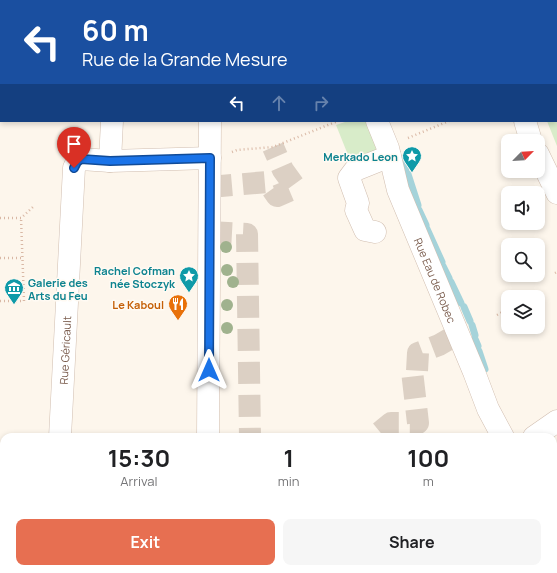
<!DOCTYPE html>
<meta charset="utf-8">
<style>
body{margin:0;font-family:Manrope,sans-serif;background:#f6f6f6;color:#202124;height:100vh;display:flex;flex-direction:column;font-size:15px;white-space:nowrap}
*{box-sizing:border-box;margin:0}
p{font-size:13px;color:#757577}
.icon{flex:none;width:22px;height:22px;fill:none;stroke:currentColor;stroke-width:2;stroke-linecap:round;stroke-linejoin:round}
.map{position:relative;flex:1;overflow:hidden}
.side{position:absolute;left:0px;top:433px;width:557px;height:140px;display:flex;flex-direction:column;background:#fff;border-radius:12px 12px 0 0;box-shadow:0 2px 6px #0003}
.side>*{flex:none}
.banner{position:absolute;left:0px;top:0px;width:557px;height:122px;box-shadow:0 2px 6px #0003;background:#1a4fa0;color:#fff;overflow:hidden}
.needle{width:26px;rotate:66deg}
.tools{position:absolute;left:501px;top:134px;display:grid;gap:8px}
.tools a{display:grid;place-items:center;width:44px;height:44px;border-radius:8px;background:#fff;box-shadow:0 2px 6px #0003;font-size:20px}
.pin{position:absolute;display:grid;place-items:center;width:34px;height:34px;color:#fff;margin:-41px -17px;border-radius:50% 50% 50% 0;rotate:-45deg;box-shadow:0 0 4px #0007}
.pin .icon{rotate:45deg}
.me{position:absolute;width:44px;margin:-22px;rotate:0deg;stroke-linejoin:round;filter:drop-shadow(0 0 3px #0008)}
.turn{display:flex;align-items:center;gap:14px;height:84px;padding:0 16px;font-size:18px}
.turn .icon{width:52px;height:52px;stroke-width:2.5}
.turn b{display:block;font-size:28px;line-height:34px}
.lanes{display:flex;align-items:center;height:38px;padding:0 16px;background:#0003;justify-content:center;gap:20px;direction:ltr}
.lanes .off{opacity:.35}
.eta{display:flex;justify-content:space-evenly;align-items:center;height:68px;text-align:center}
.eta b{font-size:24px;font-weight:700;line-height:28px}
.cta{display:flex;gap:8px;margin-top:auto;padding:8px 16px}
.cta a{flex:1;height:46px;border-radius:8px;background:#e76f51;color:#fff;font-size:16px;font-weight:700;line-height:46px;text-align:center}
.cta a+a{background:#f6f6f6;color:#202124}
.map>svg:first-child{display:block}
.green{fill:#d8ecc9}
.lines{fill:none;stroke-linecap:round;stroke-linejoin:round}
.stream{stroke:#a5d3da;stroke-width:7}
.minor-tunnel{stroke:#dcd0c4;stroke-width:22;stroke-dasharray:22 11;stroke-linecap:butt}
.minor-casing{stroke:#d1beb0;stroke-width:23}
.path{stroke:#d9b8a5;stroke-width:2.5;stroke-dasharray:1 3;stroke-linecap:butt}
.minor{stroke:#fff;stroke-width:22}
.tree{fill:#a0b28e}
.route-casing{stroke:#114b97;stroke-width:10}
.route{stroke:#1a73e8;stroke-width:7}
.labels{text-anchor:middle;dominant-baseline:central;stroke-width:3;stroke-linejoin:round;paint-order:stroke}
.culture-label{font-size:11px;font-weight:bold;fill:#0d838f;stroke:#fffaf3;text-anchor:end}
.street-label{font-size:11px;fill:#7a5c4d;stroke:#fffaf3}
.food-label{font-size:11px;font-weight:bold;fill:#c56008;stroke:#fffaf3;text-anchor:end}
</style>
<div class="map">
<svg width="557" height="573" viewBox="0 0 557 573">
<rect width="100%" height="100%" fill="#fdf6ec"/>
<!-- green -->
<g class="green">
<path d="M 526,0 L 557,0 L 557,146 L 547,121 L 556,121 L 556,1 Z"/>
<path d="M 348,121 L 367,121 L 380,154 L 352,165 L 336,125 Z"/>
</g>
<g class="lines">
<!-- stream -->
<g class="stream">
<path d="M 403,160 L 406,169"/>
<path d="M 408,174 L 418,205"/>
<path d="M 419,210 L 426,225"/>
<path d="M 427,229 L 442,262"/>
<path d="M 443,266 L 449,278"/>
<path d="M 451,282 L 461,303"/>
<path d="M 464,307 L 470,321"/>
<path d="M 472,325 L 475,335"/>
<path d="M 475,339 L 478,346"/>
<path d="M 479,351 L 485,369"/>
<path d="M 555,493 L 557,497"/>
</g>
<!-- minor-tunnel -->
<g class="minor-tunnel">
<path d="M 210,187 L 267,182 L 277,196 L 296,188 L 283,170 L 273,147"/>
<path d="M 210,232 L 247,234 L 250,437"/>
<path d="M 380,432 L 391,423 L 418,423 L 412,371 L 417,371 L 418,353 L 439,345 L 458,334"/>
</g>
<defs>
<g id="minor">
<path d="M 210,0 L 210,1"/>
<path d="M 328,0 L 329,1"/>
<path d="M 503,0 L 503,1"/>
<path d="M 116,1 L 116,0"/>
<path id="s1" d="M 377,121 L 388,148 L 398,190 L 474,372 L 488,409 L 503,437"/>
<path d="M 525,121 L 531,141"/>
<path d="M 538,154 L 557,193"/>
<path d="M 110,161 L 112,121"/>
<path d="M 375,232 L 365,230 L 356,210 L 358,203 L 349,178 L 355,170 L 390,156"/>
<path id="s2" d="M 60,437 L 74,168 L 77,162 L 81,159 L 110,161 L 210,158"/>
<path d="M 208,437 L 210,121"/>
<path d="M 534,437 L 557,421"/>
<path d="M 0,474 L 4,474"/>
<path d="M 553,517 L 557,524"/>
<path d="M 53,573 L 53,569"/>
<path d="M 208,573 L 208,569"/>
</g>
</defs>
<!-- minor casing -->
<use href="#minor" class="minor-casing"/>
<!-- path -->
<g class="path">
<path d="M 408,138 L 449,121"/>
<path d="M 232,152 L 237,150 L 273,147 L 338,121"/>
<path d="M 0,218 L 21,218 L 33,207"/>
<path d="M 0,258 L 22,258"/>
<path d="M 555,273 L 557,272"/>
<path d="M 529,297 L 534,292"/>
<path d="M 0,301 L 24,301 L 21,218"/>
<path d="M 497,315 L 508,309"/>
</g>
<!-- minor -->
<use href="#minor" class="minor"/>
</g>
<!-- trees -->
<g class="tree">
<circle cx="226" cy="247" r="6"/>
<circle cx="227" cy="270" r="6"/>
<circle cx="233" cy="282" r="6"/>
<circle cx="227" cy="305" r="6"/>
<circle cx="227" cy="328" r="6"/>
</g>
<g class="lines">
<defs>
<path id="route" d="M 74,168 L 77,162 L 81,159 L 110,161 L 210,158 L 209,370"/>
</defs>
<!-- route casing -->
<use href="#route" class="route-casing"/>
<!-- route -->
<use href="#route" class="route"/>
</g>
<!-- icons -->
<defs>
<symbol id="sight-pin" viewBox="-11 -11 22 30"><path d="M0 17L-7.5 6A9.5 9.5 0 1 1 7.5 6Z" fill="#0f9aa8" stroke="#fffaf3"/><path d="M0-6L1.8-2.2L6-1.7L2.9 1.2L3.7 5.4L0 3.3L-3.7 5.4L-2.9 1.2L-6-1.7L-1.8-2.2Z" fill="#fff"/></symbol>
<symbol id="museum-pin" viewBox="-11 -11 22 30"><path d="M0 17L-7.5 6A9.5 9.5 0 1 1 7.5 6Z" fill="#0f9aa8" stroke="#fffaf3"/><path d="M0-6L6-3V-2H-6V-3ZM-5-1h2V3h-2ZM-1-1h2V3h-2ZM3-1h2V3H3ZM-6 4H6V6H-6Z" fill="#fff"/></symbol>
<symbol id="restaurant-pin" viewBox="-11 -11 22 30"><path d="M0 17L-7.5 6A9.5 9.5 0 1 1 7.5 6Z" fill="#e8710a" stroke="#fffaf3"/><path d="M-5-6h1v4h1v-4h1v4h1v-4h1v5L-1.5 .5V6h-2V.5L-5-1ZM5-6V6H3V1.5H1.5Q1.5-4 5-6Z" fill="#fff"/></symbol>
</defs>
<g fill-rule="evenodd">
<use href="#sight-pin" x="401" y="145" width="22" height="30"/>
<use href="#sight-pin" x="178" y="265" width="22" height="30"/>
<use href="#museum-pin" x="3" y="277" width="22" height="30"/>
<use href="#restaurant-pin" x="167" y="293" width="22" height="30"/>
</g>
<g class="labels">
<!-- culture labels -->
<g class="culture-label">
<text x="398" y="156">Merkado Leon</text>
<text x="175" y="270">Rachel Cofman<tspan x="175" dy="13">née Stoczyk</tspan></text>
<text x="28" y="282" text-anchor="start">Galerie des<tspan x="28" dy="13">Arts du Feu</tspan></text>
</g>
<!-- street labels -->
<g class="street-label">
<text stroke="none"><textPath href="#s1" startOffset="170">Rue Eau de Robec</textPath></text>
<text stroke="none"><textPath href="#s2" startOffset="87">Rue Géricault</textPath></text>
</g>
<!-- food labels -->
<g class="food-label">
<text x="164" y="304">Le Kaboul</text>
</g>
</g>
</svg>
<div class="tools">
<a><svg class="needle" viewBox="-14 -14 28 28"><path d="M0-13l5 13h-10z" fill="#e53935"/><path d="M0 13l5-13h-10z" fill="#757577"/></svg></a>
<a><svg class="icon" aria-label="sound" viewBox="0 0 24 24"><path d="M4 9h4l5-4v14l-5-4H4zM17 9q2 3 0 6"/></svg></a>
<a><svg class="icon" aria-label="search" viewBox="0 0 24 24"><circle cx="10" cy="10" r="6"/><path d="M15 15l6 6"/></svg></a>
<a><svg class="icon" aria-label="layers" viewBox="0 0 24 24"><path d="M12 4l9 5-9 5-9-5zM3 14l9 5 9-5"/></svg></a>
</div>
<div class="pin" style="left:74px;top:168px;background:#d93025"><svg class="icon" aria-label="arrive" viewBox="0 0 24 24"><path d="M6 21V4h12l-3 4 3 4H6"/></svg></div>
<svg class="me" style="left:209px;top:370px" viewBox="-20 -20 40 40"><path d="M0-17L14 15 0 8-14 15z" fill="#1a73e8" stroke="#fff" stroke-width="4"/></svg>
<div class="banner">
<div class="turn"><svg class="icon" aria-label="left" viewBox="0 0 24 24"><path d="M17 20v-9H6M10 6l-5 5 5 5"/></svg><div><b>60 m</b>Rue de la Grande Mesure</div></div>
<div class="lanes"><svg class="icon" aria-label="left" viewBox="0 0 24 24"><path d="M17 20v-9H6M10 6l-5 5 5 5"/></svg><svg class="icon off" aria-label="ahead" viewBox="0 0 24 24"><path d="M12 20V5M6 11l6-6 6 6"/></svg><svg class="icon off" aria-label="right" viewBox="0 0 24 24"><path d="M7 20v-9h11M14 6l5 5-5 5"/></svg></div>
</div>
<section class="side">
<div class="eta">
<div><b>15:30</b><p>Arrival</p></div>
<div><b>1</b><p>min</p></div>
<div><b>100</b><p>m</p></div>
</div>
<div class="cta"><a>Exit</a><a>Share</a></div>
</section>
</div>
